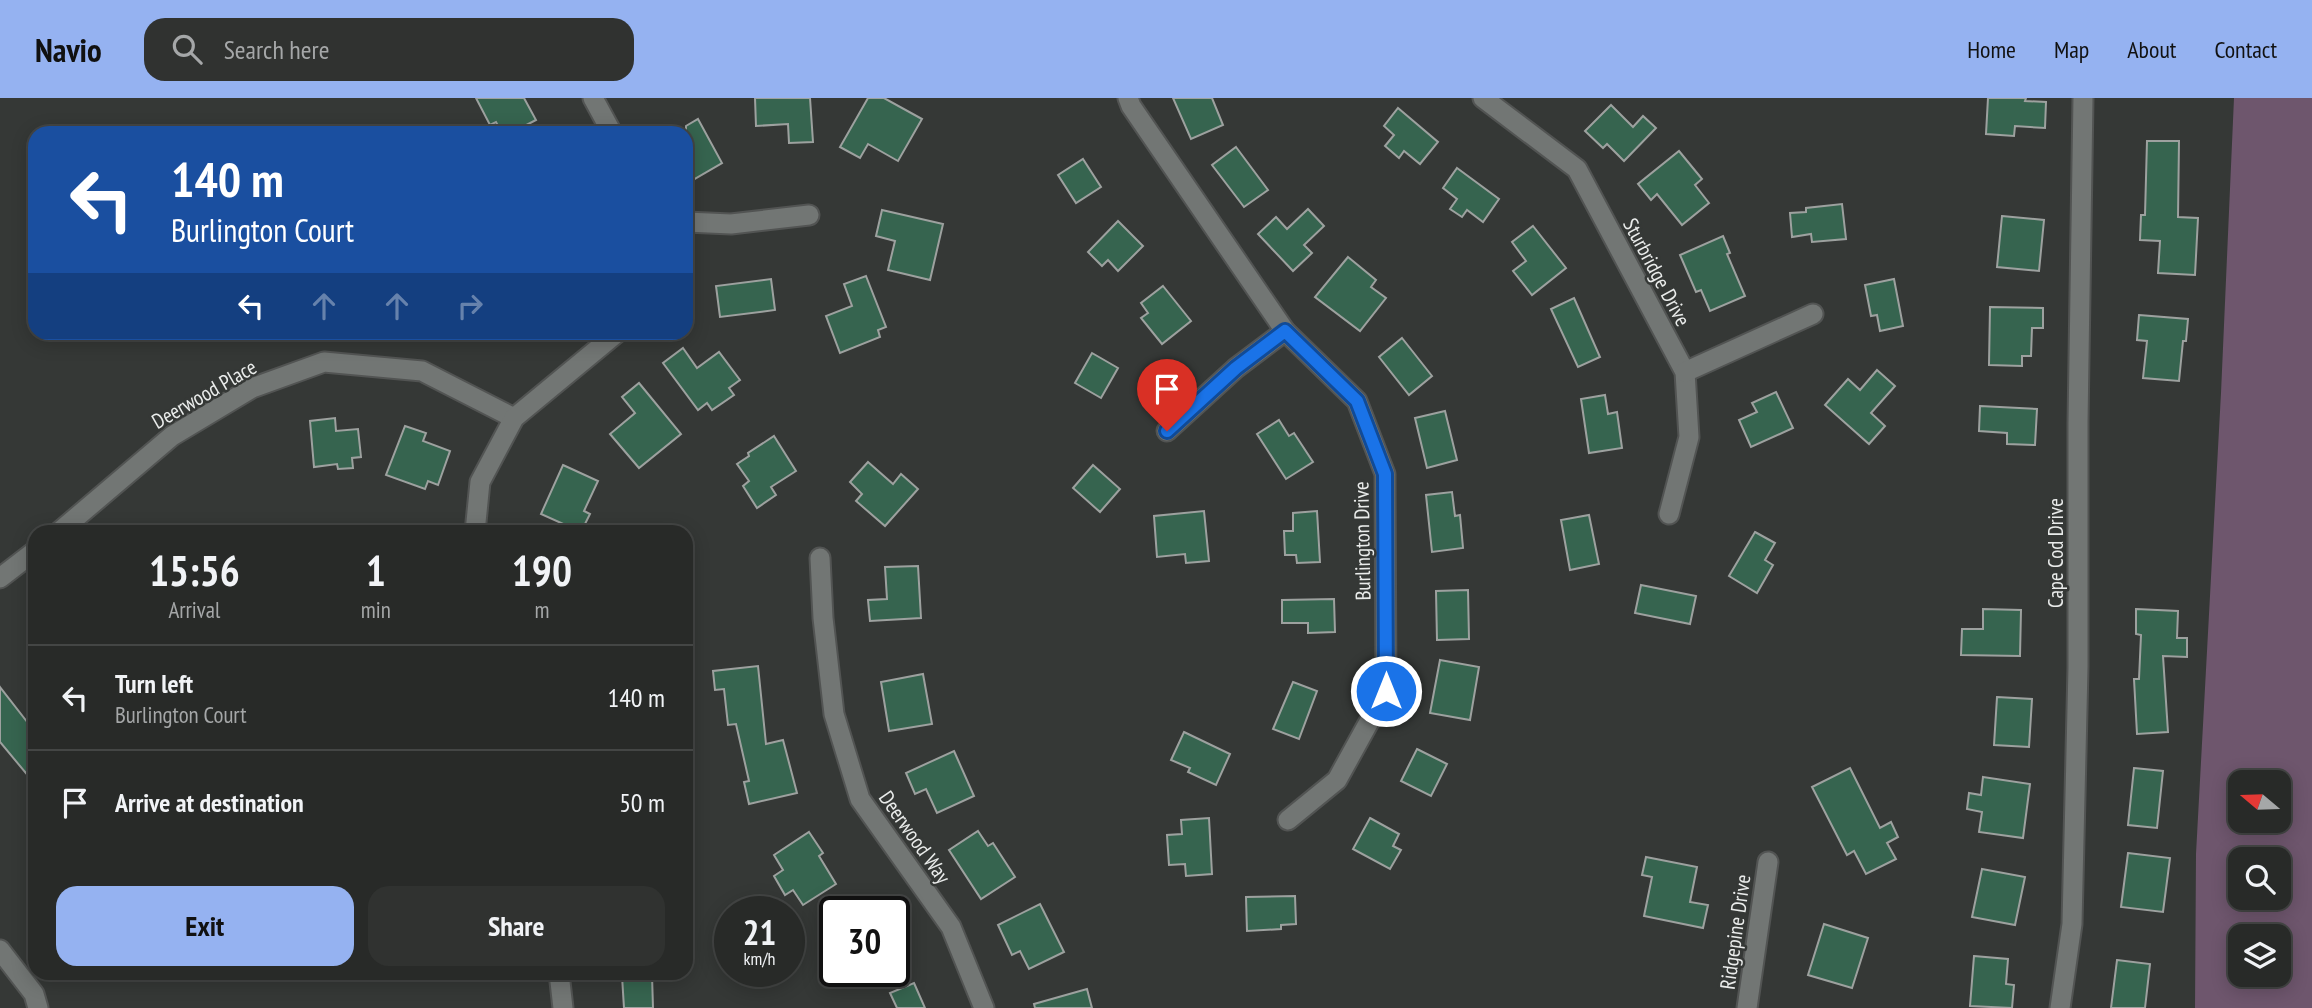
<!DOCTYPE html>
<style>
body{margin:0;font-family:"PT Sans Narrow",sans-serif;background:#303230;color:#f1f3f6;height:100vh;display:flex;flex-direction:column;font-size:26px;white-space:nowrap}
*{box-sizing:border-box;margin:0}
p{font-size:23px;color:#a5a7a8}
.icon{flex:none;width:38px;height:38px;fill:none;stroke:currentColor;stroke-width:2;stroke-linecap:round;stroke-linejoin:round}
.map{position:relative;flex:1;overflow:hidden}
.details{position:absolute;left:28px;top:427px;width:665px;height:455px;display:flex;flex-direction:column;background:#282a28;border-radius:21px;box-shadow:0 4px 18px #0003,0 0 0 2px #444645}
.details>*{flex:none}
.banner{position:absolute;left:28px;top:28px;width:665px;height:214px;border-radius:21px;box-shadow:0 4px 18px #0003,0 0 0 2px #444645;background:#1a4fa0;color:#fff;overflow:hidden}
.needle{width:46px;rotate:289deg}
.fabs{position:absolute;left:2228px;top:672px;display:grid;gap:14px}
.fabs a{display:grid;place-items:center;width:63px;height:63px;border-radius:14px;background:#282a28;box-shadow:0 4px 18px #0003,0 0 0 2px #444645;font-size:35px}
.speed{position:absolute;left:714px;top:798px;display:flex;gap:14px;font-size:35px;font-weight:700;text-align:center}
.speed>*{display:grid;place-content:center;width:91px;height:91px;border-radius:50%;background:#282a28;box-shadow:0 4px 18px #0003,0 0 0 2px #444645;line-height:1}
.speed small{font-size:18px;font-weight:400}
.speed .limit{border:4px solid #111;border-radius:10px;background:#fff;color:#111}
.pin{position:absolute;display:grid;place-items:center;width:60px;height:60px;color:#fff;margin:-72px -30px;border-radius:50% 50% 50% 0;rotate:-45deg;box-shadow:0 0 7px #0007}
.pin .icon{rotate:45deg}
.me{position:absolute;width:77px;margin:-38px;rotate:0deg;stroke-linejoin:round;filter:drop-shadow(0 0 5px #0008)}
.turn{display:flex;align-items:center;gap:24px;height:147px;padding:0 28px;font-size:32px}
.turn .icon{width:91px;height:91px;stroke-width:2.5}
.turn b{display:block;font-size:49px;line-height:60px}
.lanes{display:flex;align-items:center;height:66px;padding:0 28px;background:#0003;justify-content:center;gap:35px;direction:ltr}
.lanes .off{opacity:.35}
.eta{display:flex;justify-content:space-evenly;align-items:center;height:119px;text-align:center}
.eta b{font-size:42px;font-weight:800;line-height:49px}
.primary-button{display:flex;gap:14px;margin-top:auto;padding:14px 28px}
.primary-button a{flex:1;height:80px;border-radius:21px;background:#95b2f1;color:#111;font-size:28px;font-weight:800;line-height:80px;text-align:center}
.primary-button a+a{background:#303230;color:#f1f3f6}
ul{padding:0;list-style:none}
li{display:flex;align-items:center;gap:21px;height:105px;padding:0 28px;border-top:2px solid #444645}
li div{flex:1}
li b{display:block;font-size:26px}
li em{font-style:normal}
header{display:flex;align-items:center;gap:42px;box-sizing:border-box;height:98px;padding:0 35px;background:#95b2f1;color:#111}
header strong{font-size:33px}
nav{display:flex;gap:38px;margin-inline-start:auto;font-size:24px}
.search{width:490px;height:63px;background:#303230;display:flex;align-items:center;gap:18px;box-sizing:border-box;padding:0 24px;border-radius:21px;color:#a5a7a8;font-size:26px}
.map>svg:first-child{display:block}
.green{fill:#6e566d;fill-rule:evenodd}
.building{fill:#36644f;stroke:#9da19f;stroke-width:2}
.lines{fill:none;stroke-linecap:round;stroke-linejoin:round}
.minor-casing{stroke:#525453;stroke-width:23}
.minor{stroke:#727674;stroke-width:19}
.route-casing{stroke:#114b97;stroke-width:18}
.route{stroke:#1a73e8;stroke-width:12}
.labels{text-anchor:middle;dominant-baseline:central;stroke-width:5;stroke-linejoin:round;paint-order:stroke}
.street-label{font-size:21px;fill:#eaeceb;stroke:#353836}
</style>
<header>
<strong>Navio</strong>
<div class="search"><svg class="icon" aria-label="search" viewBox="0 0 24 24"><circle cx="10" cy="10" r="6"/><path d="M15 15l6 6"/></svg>Search here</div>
<nav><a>Home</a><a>Map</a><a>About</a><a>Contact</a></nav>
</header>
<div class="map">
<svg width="2312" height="910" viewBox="0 0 2312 910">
<rect width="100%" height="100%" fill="#353836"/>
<!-- green -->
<path class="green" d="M 2234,0 L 2312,0 L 2312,910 L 2195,910 L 2196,756 L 2221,295 ZM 2240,684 L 2278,684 L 2278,723 L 2240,723 ZM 2240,761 L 2278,761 L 2278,800 L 2240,800 ZM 2240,838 L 2278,838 L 2278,877 L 2240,877 Z"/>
<!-- building -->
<g class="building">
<path d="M 476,0 L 524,0 L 536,22 L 511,35 L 502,35 L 496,24 L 490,27 Z"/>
<path d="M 755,0 L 810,0 L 813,44 L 789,45 L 788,26 L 756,28 Z"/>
<path d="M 868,0 L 884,0 L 922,21 L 898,63 L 868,46 L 860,60 L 840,49 Z"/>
<path d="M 1173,0 L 1212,0 L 1223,27 L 1191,41 Z"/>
<path d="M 1988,0 L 2026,0 L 2025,3 L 2046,4 L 2045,30 L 2015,28 L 2014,38 L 1986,36 Z"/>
<path d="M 1611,7 L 1633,29 L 1643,18 L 1656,30 L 1624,63 L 1607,46 L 1603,50 L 1585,33 Z"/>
<path d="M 1398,10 L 1438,44 L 1420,66 L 1404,53 L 1399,60 L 1385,48 L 1394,37 L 1384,28 Z"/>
<path d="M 698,21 L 722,65 L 691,83 L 686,74 L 686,28 Z"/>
<path d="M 2147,43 L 2179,43 L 2178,119 L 2198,120 L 2195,177 L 2158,175 L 2160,143 L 2140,142 L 2141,117 L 2145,117 Z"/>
<path d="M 1236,49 L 1268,92 L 1244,109 L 1212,67 Z"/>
<path d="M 1679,53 L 1702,81 L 1695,87 L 1709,105 L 1682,127 L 1657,96 L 1651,102 L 1638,86 Z"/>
<path d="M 1083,61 L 1101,89 L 1076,105 L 1058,77 Z"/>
<path d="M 1457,70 L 1499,101 L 1483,124 L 1467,112 L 1462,119 L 1450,111 L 1457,101 L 1443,90 Z"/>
<path d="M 1842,106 L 1846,141 L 1812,144 L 1811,136 L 1792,139 L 1790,115 L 1806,114 L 1806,110 Z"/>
<path d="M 1308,111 L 1324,128 L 1304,147 L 1312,155 L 1293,173 L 1258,136 L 1276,119 L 1287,131 Z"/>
<path d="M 882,112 L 943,126 L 930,182 L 888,172 L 895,143 L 876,138 Z"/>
<path d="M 2002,118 L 2044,122 L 2039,173 L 1997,169 Z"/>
<path d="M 1118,123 L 1143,148 L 1118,173 L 1108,162 L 1102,168 L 1088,154 Z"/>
<path d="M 1533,128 L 1566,170 L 1532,197 L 1513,173 L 1526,163 L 1512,144 Z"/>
<path d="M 1723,138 L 1730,155 L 1727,156 L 1745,198 L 1710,213 L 1701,192 L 1696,194 L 1680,157 Z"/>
<path d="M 1348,159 L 1376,182 L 1371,189 L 1386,200 L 1360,233 L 1315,199 Z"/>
<path d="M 866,178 L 886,229 L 878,232 L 880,239 L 840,255 L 826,218 L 852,208 L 844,186 Z"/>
<path d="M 771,181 L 775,212 L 720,219 L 716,188 Z"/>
<path d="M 1894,181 L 1903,228 L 1880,233 L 1877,217 L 1871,218 L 1865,187 Z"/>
<path d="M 1163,188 L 1191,223 L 1162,246 L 1141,220 L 1148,215 L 1141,205 Z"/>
<path d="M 1574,200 L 1600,259 L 1578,269 L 1551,211 Z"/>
<path d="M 1990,209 L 2043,210 L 2043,230 L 2032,230 L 2031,258 L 2022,258 L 2022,268 L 1989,267 Z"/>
<path d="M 2139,217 L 2188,221 L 2186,243 L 2183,243 L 2179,283 L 2143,280 L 2147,243 L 2137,242 Z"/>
<path d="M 1402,240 L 1432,278 L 1409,297 L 1379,259 Z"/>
<path d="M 683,250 L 697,270 L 719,254 L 740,282 L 729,290 L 734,297 L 712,312 L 707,305 L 698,312 L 663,265 Z"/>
<path d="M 1092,255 L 1118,270 L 1101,300 L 1075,285 Z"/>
<path d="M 1877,272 L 1895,288 L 1871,315 L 1885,328 L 1869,346 L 1825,307 L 1848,281 L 1860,292 Z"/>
<path d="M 639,285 L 681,336 L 639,370 L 610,336 L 635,315 L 622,299 Z"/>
<path d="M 1776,294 L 1793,330 L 1751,349 L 1739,322 L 1757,314 L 1752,305 Z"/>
<path d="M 1605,297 L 1608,316 L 1617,314 L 1622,350 L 1589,355 L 1581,301 Z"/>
<path d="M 1980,308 L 2037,311 L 2035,347 L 2007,346 L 2007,335 L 1979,333 Z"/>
<path d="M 1445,313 L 1457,362 L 1427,370 L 1415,320 Z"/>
<path d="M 335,320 L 336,333 L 358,331 L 361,359 L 352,360 L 353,370 L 338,371 L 337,366 L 314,369 L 310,323 Z"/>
<path d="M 1279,322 L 1289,338 L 1294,335 L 1313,364 L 1286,381 L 1257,336 Z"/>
<path d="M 405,328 L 426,335 L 423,343 L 450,353 L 438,387 L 428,383 L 425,391 L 386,377 Z"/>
<path d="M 774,338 L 796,373 L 771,389 L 776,397 L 757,410 L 743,388 L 749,383 L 737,366 L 749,358 L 748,355 Z"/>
<path d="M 868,364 L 893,386 L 901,376 L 918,391 L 885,428 L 856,403 L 862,396 L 850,384 Z"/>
<path d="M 563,367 L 598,383 L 584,413 L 590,416 L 581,434 L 541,416 Z"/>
<path d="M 1093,367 L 1120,391 L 1100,414 L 1073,390 Z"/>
<path d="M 1452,394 L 1455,418 L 1460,417 L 1463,450 L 1432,454 L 1426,397 Z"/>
<path d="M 1204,413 L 1209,463 L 1186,465 L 1185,456 L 1157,459 L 1154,418 Z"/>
<path d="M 1317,413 L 1320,464 L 1297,465 L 1296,457 L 1285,457 L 1284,433 L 1293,433 L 1293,415 Z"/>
<path d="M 1589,417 L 1599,466 L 1570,472 L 1561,422 Z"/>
<path d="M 1755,434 L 1775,445 L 1765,462 L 1773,467 L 1757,495 L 1729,478 Z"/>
<path d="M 918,468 L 921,520 L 870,523 L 868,502 L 887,501 L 885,469 Z"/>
<path d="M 1641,487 L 1696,498 L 1690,526 L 1635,515 Z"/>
<path d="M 1468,492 L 1469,541 L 1437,542 L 1436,493 Z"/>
<path d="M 1334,501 L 1335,534 L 1308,535 L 1308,525 L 1282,525 L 1282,502 Z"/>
<path d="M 1983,511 L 2021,512 L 2020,558 L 1961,557 L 1962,531 L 1983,531 Z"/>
<path d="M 2136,511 L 2178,513 L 2177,540 L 2187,540 L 2187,559 L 2163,558 L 2168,634 L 2137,636 L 2134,581 L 2139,581 L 2141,537 L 2136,536 Z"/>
<path d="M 1440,562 L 1479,569 L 1470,622 L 1430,615 Z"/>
<path d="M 758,568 L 766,646 L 783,642 L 797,695 L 749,706 L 744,684 L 749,683 L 736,626 L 728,627 L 724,591 L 715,592 L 713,573 Z"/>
<path d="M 923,576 L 932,626 L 889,633 L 881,584 Z"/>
<path d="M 1293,584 L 1317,593 L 1299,641 L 1273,631 Z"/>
<path d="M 0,589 L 35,634 L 35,686 L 0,644 Z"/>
<path d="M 1997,599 L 2032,601 L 2029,649 L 1994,647 Z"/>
<path d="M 1184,634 L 1230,656 L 1216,687 L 1188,674 L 1190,670 L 1171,662 Z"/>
<path d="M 1417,651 L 1447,666 L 1431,698 L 1401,683 Z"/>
<path d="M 954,653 L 974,698 L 937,715 L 926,691 L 915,696 L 906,675 Z"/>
<path d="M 1850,670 L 1880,730 L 1891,724 L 1898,739 L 1887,745 L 1896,761 L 1866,776 L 1854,753 L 1847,757 L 1812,689 Z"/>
<path d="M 2134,670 L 2163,673 L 2157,730 L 2128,727 Z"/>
<path d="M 1983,679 L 2030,686 L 2023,740 L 1979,734 L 1982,714 L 1967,711 L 1969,695 L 1981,697 Z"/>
<path d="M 1209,720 L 1212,776 L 1186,778 L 1185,766 L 1169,767 L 1167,737 L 1182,736 L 1181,722 Z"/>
<path d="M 1370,720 L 1399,736 L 1393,748 L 1401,752 L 1390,771 L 1353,751 Z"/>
<path d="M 978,733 L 988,748 L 993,745 L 1015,779 L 981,801 L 949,752 Z"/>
<path d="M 809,734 L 823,755 L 819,758 L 836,786 L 803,807 L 793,792 L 785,797 L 774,778 L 783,772 L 774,757 Z"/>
<path d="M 2128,755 L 2170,760 L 2163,814 L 2121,809 Z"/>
<path d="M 1646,759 L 1697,769 L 1690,804 L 1708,807 L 1703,830 L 1644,818 L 1652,779 L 1642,777 Z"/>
<path d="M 1982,771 L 2025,779 L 2015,827 L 1972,819 Z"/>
<path d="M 1295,798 L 1296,826 L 1281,827 L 1281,831 L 1247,833 L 1246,799 Z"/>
<path d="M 1040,806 L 1064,854 L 1029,871 L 1020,853 L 1012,857 L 998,827 Z"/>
<path d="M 1824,826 L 1868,840 L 1852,890 L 1808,877 Z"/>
<path d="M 1974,858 L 2008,861 L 2006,886 L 2014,887 L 2012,910 L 1970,908 Z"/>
<path d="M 2117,862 L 2150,866 L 2145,910 L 2111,910 Z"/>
<path d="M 652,877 L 653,910 L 624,910 L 622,878 Z"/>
<path d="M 914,885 L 925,910 L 897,910 L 890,895 Z"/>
<path d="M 1087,891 L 1092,910 L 1035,910 L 1034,906 Z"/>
</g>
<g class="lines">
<defs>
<g id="minor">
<path d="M 593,0 L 612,35"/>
<path d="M 1128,0 L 1131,8 L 1285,233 L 1357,303 L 1385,376 L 1386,593 L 1337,682 L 1288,722"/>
<path d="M 1483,0 L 1577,71 L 1685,274 L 1689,339 L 1669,416"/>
<path d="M 686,124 L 731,126 L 809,117"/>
<path d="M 1685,274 L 1813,216"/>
<path d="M 1167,333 L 1236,270 L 1285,233"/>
<path d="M 59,434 L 172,338 L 252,290 L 324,264 L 422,273 L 514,320"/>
<path d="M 475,434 L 480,384 L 514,320 L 618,234"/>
<path d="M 820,460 L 823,520 L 834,616 L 860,701 L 951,829 L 984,910"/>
<path d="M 0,480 L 35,453"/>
<path d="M 0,852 L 34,896 L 38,910"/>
<path d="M 559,875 L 563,910"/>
<path d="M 1747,910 L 1768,764"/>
<path d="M 2060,910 L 2072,826 L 2078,569 L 2078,325 L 2083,0"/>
</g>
</defs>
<!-- minor casing -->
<use href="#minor" class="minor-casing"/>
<!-- minor -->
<use href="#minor" class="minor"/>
</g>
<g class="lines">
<defs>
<path id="route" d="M 1167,333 L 1236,270 L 1285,233 L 1357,303 L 1385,376 L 1386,593"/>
</defs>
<!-- route casing -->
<use href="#route" class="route-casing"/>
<!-- route -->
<use href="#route" class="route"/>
</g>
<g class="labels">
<!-- street labels -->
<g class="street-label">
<text transform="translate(1657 174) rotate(62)">Sturbridge Drive</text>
<text transform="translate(204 296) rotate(-30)">Deerwood Place</text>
<text transform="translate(1362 443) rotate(-91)">Burlington Drive</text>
<text transform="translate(2055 455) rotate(-90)">Cape Cod Drive</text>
<text transform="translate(915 739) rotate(55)">Deerwood Way</text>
<text transform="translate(1735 834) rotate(-82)">Ridgepine Drive</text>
</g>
</g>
</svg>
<div class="fabs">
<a><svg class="needle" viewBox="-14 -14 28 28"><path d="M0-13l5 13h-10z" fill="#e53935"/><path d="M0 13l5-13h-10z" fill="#a5a7a8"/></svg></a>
<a><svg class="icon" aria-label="search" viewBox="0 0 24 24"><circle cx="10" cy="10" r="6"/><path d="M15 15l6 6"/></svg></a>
<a><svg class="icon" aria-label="layers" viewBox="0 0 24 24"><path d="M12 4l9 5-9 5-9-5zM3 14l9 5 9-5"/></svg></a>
</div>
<div class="speed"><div>21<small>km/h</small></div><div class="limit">30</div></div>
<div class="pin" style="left:1167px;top:333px;background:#d93025"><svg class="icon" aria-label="arrive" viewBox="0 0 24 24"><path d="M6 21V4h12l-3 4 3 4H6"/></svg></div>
<svg class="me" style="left:1386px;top:593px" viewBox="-20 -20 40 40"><circle r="17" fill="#1a73e8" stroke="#fff" stroke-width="3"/><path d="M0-11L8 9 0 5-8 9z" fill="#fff"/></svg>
<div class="banner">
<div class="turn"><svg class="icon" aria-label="left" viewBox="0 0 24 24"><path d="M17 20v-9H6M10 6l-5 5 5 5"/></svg><div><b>140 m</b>Burlington Court</div></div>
<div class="lanes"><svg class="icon" aria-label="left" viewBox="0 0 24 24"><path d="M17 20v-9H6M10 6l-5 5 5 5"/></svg><svg class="icon off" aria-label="ahead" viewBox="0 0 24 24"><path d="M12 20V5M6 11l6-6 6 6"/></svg><svg class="icon off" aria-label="ahead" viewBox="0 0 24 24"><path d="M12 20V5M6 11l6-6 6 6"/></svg><svg class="icon off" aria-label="right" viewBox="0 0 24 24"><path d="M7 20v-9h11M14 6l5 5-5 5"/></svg></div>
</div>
<section class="details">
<div class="eta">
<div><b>15:56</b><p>Arrival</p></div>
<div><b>1</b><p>min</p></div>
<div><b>190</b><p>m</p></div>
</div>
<ul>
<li><svg class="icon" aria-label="left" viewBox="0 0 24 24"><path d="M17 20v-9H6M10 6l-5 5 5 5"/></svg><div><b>Turn left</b><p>Burlington Court</p></div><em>140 m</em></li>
<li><svg class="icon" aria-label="arrive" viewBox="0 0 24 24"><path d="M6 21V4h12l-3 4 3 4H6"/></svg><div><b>Arrive at destination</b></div><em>50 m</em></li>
</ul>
<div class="primary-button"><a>Exit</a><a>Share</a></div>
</section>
</div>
